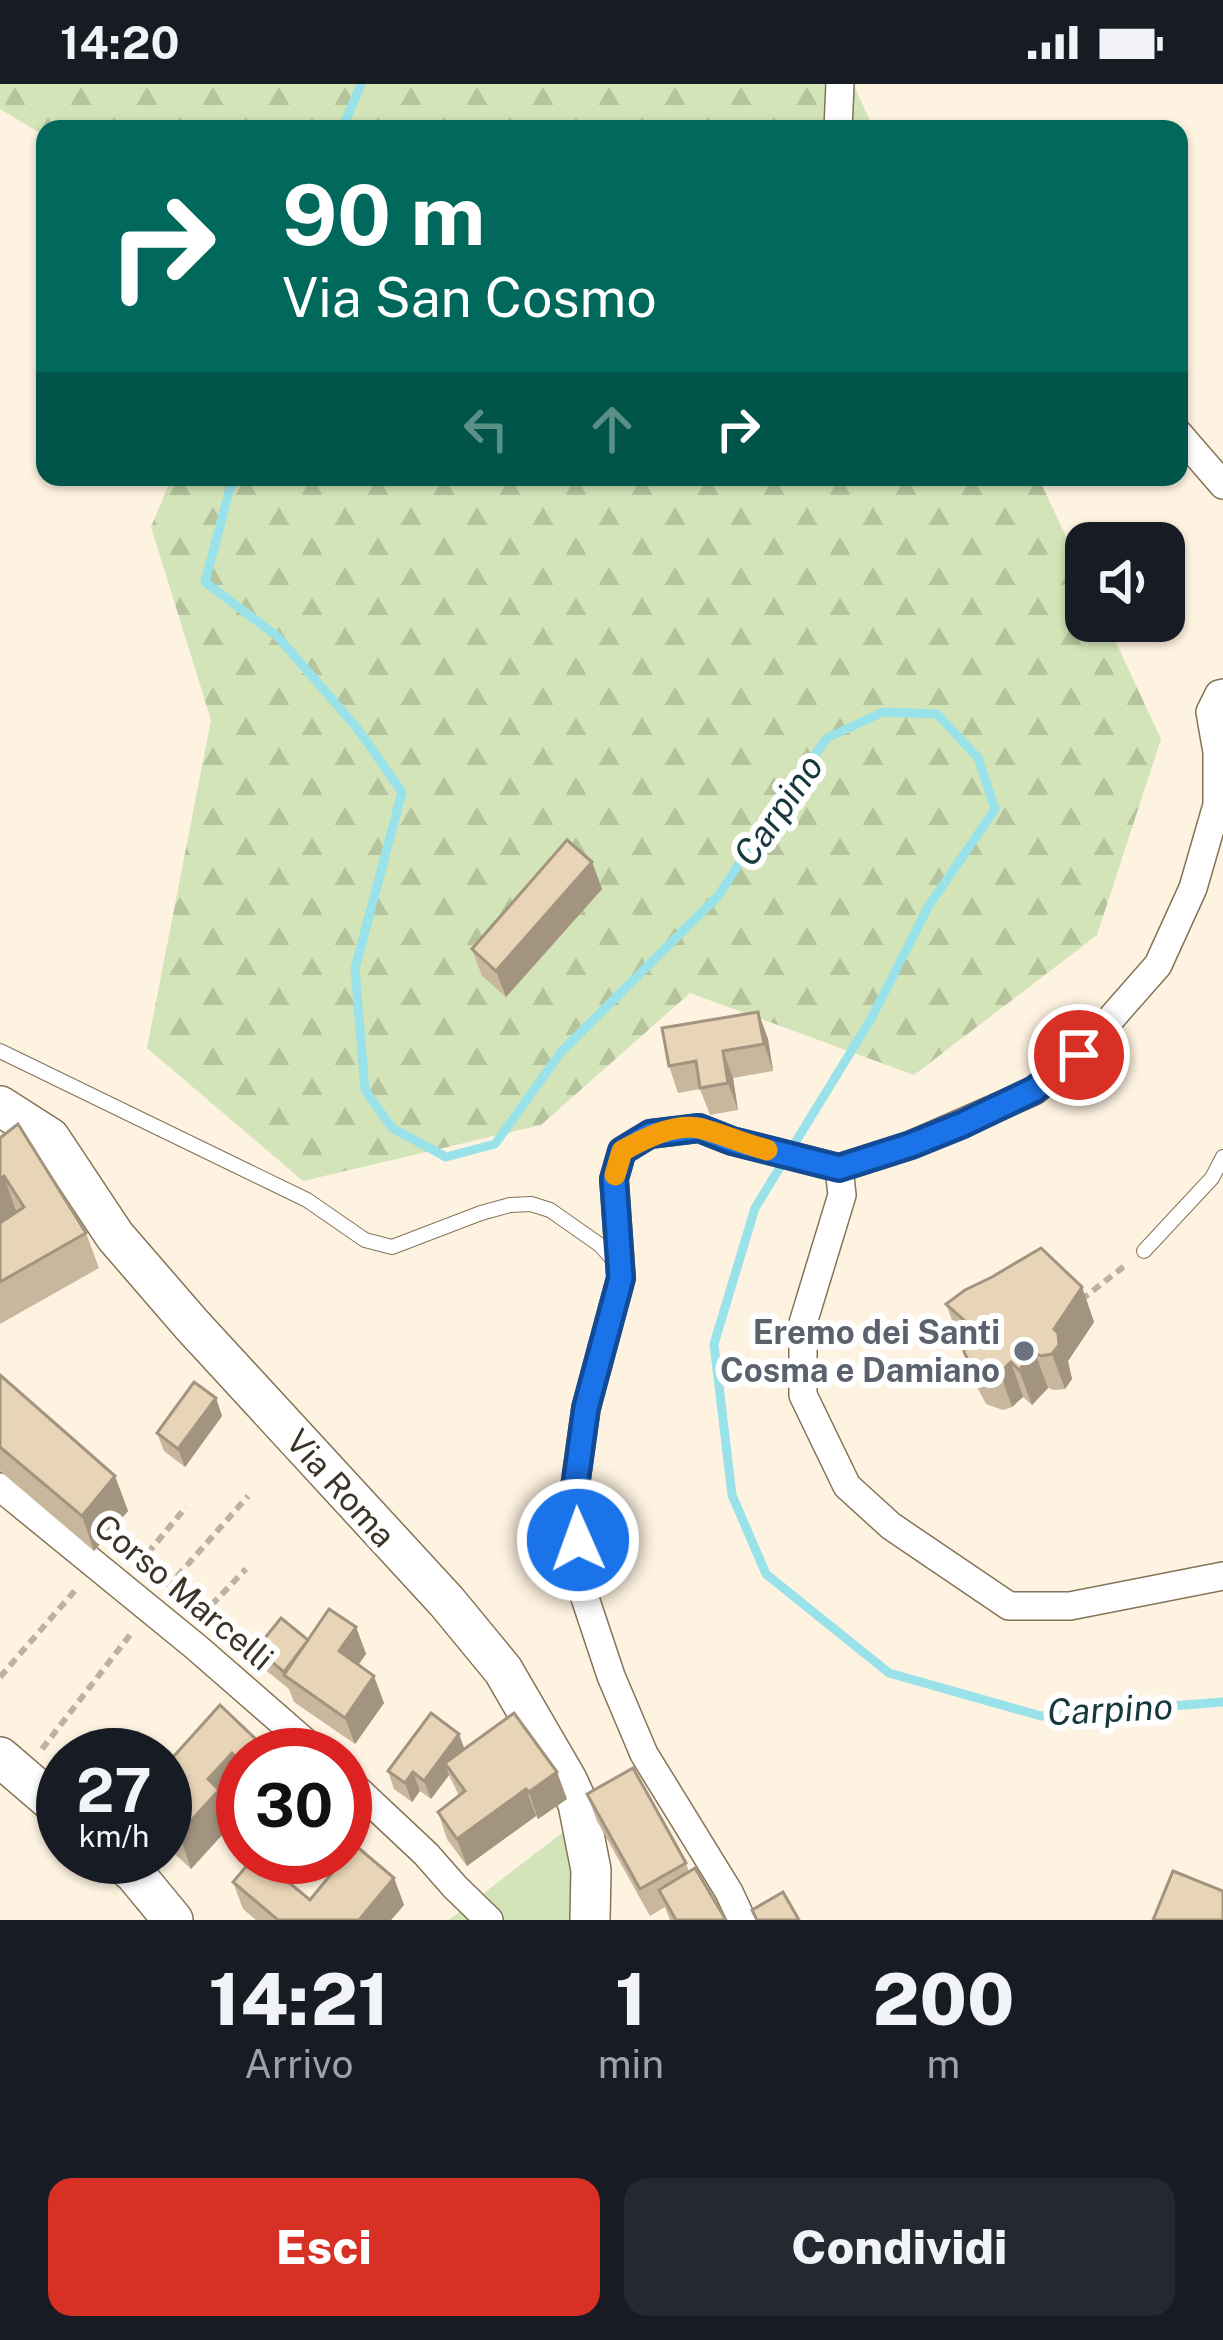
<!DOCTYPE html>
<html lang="it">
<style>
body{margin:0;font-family:"Public Sans",sans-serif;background:#242831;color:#f1f3f6;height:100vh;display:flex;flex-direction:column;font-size:45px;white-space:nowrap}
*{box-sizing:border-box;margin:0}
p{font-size:39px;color:#9ea1a6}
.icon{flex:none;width:66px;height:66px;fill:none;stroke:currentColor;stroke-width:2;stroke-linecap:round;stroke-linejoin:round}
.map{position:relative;height:1836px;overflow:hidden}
.sheet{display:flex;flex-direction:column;background:#171b24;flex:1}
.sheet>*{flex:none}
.banner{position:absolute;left:36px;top:36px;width:1152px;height:366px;border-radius:24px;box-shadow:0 3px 9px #0004;background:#00695c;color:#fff;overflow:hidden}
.controls{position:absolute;left:1065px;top:438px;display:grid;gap:24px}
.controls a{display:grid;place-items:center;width:120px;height:120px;border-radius:24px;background:#171b24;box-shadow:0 3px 9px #0004;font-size:60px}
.speed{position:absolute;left:36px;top:1644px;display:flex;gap:24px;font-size:60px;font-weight:700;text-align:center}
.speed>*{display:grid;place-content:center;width:156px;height:156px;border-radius:50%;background:#171b24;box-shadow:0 3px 9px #0004;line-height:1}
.speed small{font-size:30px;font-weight:400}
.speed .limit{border:18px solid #d22;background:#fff;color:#111}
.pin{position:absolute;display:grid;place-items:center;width:102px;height:102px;color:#fff;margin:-51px;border:6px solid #fff;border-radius:50%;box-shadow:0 3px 12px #0007}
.me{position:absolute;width:132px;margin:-66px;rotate:358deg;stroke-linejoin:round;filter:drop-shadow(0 0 9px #0008)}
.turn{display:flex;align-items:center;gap:42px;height:252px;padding:0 48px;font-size:54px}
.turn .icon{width:156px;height:156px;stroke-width:2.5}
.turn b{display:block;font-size:84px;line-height:102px}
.lanes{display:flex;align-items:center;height:114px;padding:0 48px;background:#0003;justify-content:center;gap:60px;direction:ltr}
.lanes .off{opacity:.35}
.eta{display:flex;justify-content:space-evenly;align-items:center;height:204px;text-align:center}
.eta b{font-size:72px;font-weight:800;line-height:84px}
.action{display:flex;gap:24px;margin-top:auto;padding:24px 48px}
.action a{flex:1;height:138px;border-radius:24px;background:#d93025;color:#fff;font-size:48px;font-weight:800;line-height:138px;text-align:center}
.action a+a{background:#242831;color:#f1f3f6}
.status{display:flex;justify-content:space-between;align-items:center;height:84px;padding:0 60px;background:#171b24;direction:ltr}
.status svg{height:33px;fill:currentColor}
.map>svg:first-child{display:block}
.forest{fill:url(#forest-firs)}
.garden{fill:#d3e4b8}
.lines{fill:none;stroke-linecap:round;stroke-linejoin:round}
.stream{stroke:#99e2e9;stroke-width:9}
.lane-casing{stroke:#857357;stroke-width:16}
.street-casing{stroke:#857357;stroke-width:30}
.secondary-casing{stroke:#857357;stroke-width:42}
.path{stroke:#bdb2a2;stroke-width:6;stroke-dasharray:9 6;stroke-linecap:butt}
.lane{stroke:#fff;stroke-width:14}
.street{stroke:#fff;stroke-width:27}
.secondary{stroke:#fff;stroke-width:39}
.wall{fill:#c8b69d}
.shaded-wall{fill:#a2947f}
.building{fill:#e8d4b6;stroke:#a2947f;stroke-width:3}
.route-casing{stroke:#114b97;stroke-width:30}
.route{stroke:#1a73e8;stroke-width:21}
.slow{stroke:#f59e0b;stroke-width:21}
.worship-dot{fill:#6b7280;stroke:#fff;stroke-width:4.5}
.labels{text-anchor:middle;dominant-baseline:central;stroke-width:12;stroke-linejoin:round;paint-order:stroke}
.worship-label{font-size:33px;font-weight:bold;fill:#5b616d;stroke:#fff;text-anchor:end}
.street-label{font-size:33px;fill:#3b3327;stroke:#fff}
.water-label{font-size:36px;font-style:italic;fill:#15393c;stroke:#fff}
</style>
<div class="status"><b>14:20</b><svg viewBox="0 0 49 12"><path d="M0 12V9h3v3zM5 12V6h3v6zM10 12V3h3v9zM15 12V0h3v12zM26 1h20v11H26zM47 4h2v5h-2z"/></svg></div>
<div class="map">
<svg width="1223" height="1836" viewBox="0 0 1223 1836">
<defs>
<pattern id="forest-firs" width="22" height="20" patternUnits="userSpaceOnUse" patternTransform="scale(3)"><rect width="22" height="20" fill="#d3e4b8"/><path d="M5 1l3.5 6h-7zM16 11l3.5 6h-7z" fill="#b6c49e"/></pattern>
</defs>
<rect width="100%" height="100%" fill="#fef2e0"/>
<!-- forest -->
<g class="forest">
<path d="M 0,0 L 853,0 L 874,45 L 45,45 L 45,52 L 0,25 Z"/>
<path d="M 172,393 L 1038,393 L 1086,495 L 1086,537 L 1106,537 L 1161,655 L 1097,851 L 914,991 L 690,909 L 541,1041 L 303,1097 L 147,964 L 211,636 L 151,443 Z"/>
</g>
<!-- garden -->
<path class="garden" d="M 571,1742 L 581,1836 L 449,1836 Z"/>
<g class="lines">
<!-- stream -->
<g class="stream">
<path d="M 342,45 L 361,0"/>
<path d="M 233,393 L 205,498 L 278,553 L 357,644 L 402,708 L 355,885 L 365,1006 L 392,1044 L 446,1073 L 495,1060 L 561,968 L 718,812 L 773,728 L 827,654 L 883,628 L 937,630 L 978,674 L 995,725 L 928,823 L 871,935 L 755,1124 L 714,1260 L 732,1411 L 766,1490 L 889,1589 L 1041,1632 L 1223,1618"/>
</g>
<defs>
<g id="lane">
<path d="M 0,967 L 307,1116 L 365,1156 L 392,1163 L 481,1129 L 510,1121 L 531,1120 L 550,1126 L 600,1161 L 616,1179"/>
<path d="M 1144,1167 L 1212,1094 L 1223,1073"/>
</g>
<g id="street">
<path d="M 838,45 L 840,0"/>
<path d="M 1179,350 L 1223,401"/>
<path d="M 839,1084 L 842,1111 L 803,1239 L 803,1311 L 847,1402 L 891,1442 L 1009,1522 L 1070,1522 L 1223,1492"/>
<path d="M 0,1403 L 196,1563 L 320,1671"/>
<path d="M 345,1694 L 426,1770 L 455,1803 L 489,1836"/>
<path d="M 742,1836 L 729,1808 L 644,1670 L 611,1592 L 581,1502 L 574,1410 L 586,1324 L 621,1194 L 614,1095 L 622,1067 L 650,1050 L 699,1044 L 732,1057 L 839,1084 L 911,1061 L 1034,1007 L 1079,971 L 1158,881 L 1193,804 L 1217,721 L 1217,668 L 1210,628 L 1219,610 L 1223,609"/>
</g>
<g id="secondary">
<path d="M 0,1022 L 50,1054 L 115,1152 L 192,1241 L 447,1518 L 503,1586 L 567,1696 L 578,1720 L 591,1786 L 590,1836"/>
<path d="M 0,1673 L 63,1727"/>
<path d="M 116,1773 L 135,1790 L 173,1836"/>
</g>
</defs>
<!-- lane casing -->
<use href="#lane" class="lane-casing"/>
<!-- street casing -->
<use href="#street" class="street-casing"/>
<!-- secondary casing -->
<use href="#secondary" class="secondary-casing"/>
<!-- path -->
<g class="path">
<path d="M 1081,1216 L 1127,1180"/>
<path d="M 138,1481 L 186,1423"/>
<path d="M 167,1504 L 248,1412"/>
<path d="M 201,1532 L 246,1485"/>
<path d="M 0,1593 L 78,1503"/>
<path d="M 42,1665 L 133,1547"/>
</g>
<!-- lane -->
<use href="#lane" class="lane"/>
<!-- street -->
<use href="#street" class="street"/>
<!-- secondary -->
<use href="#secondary" class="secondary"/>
</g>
<!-- wall -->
<g class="wall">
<path d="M 592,778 L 602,805 L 506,913 L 482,892 L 472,865 Z"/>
<path d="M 758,928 L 768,955 L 773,987 L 733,994 L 738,1026 L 710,1031 L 700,1005 L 678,1009 L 669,982 Z"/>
<path d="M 0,1054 L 86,1149 L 99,1184 L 0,1240 Z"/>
<path d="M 1082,1203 L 1094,1238 L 1068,1277 L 1072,1295 L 1065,1305 L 1054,1306 L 1048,1304 L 1032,1321 L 1023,1313 L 1012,1323 L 1003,1326 L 986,1320 L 977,1303 L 964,1268 L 966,1261 L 959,1255 L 946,1220 Z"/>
<path d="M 0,1291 L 115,1392 L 128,1427 L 94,1467 L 0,1387 Z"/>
<path d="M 216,1314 L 222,1332 L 185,1383 L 164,1367 L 157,1349 Z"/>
<path d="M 356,1543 L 366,1570 L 358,1581 L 384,1619 L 355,1660 L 294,1618 L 289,1605 L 262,1583 L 256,1565 L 308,1556 Z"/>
<path d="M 263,1662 L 266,1671 L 243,1671 L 243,1706 L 226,1724 L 232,1740 L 191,1785 L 165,1761 L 165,1682 Z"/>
<path d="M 464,1664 L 557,1688 L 567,1715 L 538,1735 L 536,1732 L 467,1782 L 447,1755 L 438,1728 L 459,1712 L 449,1691 L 431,1715 L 420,1707 L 412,1718 L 394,1705 L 388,1687 Z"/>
<path d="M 587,1710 L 686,1779 L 689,1788 L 726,1836 L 670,1836 L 665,1823 L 650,1832 L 597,1737 Z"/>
<path d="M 394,1794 L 404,1821 L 391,1836 L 256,1836 L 243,1825 L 233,1798 L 310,1816 Z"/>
</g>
<!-- shaded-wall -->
<g class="shaded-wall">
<path d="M 592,778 L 602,805 L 506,913 L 496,887 Z"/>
<path d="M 758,928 L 768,955 L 773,987 L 764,960 Z"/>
<path d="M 723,967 L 733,994 L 738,1026 L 728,999 Z"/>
<path d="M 4,1092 L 16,1127 L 0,1141 L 0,1095 Z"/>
<path d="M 1082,1203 L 1094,1238 L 1068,1277 L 1072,1295 L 1065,1305 L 1052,1270 L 1054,1245 Z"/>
<path d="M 1035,1269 L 1048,1304 L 1032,1321 L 1019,1286 Z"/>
<path d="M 1011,1278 L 1023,1313 L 1012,1323 L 1000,1288 Z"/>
<path d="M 216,1314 L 222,1332 L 185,1383 L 178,1365 Z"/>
<path d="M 115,1392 L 128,1427 L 94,1467 L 82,1432 Z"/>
<path d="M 356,1543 L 366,1570 L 349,1594 L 339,1567 Z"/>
<path d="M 374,1592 L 384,1619 L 355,1660 L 345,1634 Z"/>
<path d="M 459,1650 L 466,1669 L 445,1679 L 449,1691 L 431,1715 L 424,1697 Z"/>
<path d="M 232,1669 L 243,1699 L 243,1706 L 226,1724 L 232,1740 L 191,1785 L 179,1750 L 208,1695 Z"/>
<path d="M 413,1688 L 420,1707 L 412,1718 L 405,1699 Z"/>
<path d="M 557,1688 L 567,1715 L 538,1735 L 529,1708 Z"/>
<path d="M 526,1705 L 536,1732 L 467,1782 L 457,1755 Z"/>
<path d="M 394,1794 L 404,1821 L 391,1836 L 359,1836 Z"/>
</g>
<!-- building -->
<g class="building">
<path d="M 567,756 L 592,778 L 496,887 L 472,865 Z"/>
<path d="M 758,928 L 764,960 L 723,967 L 728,999 L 700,1004 L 696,977 L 669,982 L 662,944 Z"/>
<path d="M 18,1040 L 86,1149 L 0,1198 L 0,1139 L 24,1123 L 4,1092 L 0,1095 L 0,1054 Z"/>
<path d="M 1041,1164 L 1082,1203 L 1054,1245 L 1058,1249 L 1059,1261 L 1052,1270 L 1041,1272 L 1035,1269 L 1019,1286 L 1011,1278 L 1000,1288 L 991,1291 L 973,1286 L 964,1268 L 966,1257 L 975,1246 L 946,1220 L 965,1206 L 992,1193 Z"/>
<path d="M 0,1291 L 115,1392 L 82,1432 L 0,1363 Z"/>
<path d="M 194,1298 L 216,1314 L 178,1365 L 157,1349 Z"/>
<path d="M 329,1525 L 356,1543 L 339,1567 L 374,1592 L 345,1634 L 284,1591 Z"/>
<path d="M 281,1534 L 308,1556 L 284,1588 L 256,1565 Z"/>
<path d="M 220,1621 L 263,1662 L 256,1671 L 243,1671 L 243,1679 L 232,1669 L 208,1695 L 219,1706 L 179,1750 L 165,1738 L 165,1682 Z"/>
<path d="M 431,1629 L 459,1650 L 424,1697 L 413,1688 L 405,1699 L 388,1687 Z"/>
<path d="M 514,1629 L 557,1688 L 529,1708 L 526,1705 L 457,1755 L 438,1728 L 465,1707 L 445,1679 Z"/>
<path d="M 633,1684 L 686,1779 L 640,1805 L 587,1710 Z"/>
<path d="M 355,1761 L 394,1794 L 359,1836 L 278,1836 L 233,1798 L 254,1773 L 258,1773 L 310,1816 Z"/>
<path d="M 695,1784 L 726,1836 L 676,1836 L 659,1806 Z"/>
<path d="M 1173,1787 L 1223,1807 L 1223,1836 L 1153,1836 Z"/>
<path d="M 783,1808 L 799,1836 L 757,1836 L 752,1826 Z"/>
</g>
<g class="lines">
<defs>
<path id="route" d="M 578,1456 L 574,1410 L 586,1324 L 621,1194 L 614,1095 L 622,1067 L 650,1050 L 699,1044 L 732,1057 L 839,1084 L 911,1061 L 963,1040 L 1034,1006 L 1079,971"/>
</defs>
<!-- route casing -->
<use href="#route" class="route-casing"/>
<!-- route -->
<use href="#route" class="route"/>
<!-- slow -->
<path class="slow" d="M 615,1091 L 622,1067 C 645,1054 676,1038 703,1045 C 724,1051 745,1060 767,1066"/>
</g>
<!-- markers -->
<circle class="worship-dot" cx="1024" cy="1267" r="12"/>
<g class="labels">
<!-- worship labels -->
<g class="worship-label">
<text x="1000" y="1248">Eremo dei Santi<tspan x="1000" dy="38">Cosma e Damiano</tspan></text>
</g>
<!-- street labels -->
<g class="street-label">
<text transform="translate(341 1404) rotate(48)">Via Roma</text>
<text transform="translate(184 1508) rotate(40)">Corso Marcelli</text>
</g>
<!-- water labels -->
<g class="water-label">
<text transform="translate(778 726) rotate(-55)">Carpino</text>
<text transform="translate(1110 1625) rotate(-3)">Carpino</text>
</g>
</g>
</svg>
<div class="controls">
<a><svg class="icon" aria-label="sound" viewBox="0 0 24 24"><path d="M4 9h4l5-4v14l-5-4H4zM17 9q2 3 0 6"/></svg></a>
</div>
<div class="speed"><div>27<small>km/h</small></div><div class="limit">30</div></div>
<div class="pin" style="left:1079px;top:971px;background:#d93025"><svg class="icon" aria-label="arrive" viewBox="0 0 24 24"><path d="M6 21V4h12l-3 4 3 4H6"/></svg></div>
<svg class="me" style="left:578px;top:1456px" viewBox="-20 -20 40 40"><circle r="17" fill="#1a73e8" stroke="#fff" stroke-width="3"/><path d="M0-11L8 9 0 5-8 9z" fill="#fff"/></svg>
<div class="banner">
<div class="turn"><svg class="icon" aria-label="right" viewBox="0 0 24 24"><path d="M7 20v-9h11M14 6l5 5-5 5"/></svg><div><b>90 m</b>Via San Cosmo</div></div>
<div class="lanes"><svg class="icon off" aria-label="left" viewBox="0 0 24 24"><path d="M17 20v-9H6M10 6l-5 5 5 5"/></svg><svg class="icon off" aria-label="ahead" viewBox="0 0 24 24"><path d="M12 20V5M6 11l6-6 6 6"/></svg><svg class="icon" aria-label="right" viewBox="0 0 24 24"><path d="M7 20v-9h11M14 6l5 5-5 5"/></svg></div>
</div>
</div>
<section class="sheet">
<div class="eta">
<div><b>14:21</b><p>Arrivo</p></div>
<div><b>1</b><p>min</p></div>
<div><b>200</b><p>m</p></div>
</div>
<div class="action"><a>Esci</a><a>Condividi</a></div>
</section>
